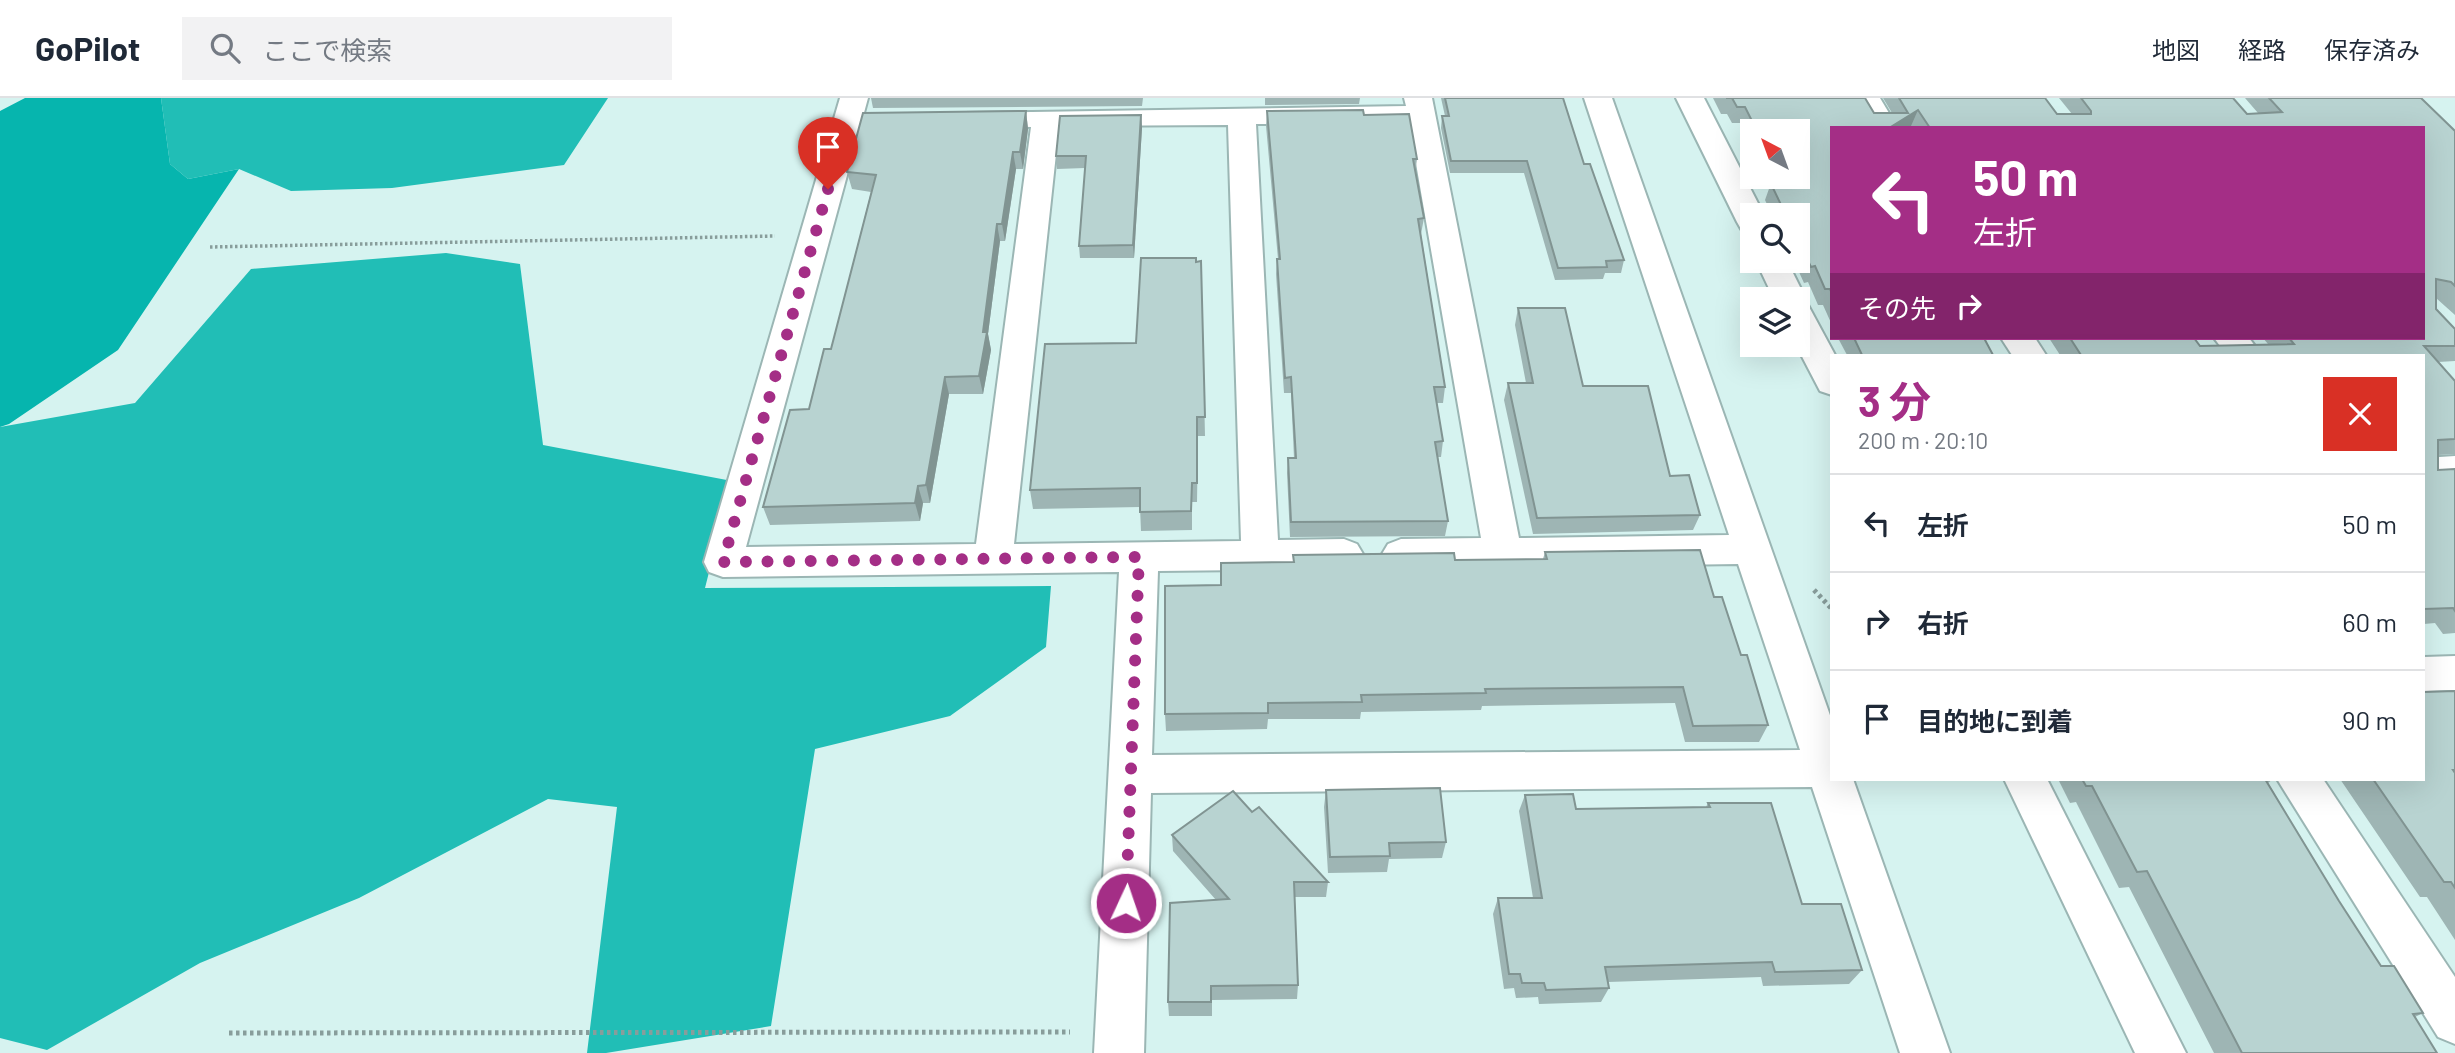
<!DOCTYPE html>
<html lang="ja">
<meta charset="utf-8">
<style>
body{margin:0;font-family:Barlow,"Noto Sans JP",sans-serif;background:#f2f2f3;color:#1f2937;height:100vh;display:flex;flex-direction:column;font-size:26px;white-space:nowrap}
*{box-sizing:border-box;margin:0}
p{font-size:23px;color:#747a83}
.icon{flex:none;width:38px;height:38px;fill:none;stroke:currentColor;stroke-width:2;stroke-linecap:round;stroke-linejoin:round}
.map{position:relative;flex:1;overflow:hidden}
.details{position:absolute;left:1830px;top:256px;width:595px;height:427px;display:flex;flex-direction:column;background:#fff;border-radius:0px;box-shadow:0 7px 28px #0002}
.details>*{flex:none}
.top-card{position:absolute;left:1830px;top:28px;width:595px;height:214px;border-radius:0px;box-shadow:0 7px 28px #0002;background:#a42e86;color:#fff;overflow:hidden}
.needle{width:46px;rotate:319deg}
.fabs{position:absolute;left:1740px;top:21px;display:grid;gap:14px}
.fabs a{display:grid;place-items:center;width:70px;height:70px;border-radius:0px;background:#fff;box-shadow:0 7px 28px #0002;font-size:35px}
.pin{position:absolute;display:grid;place-items:center;width:60px;height:60px;color:#fff;margin:-72px -30px;border-radius:50% 50% 50% 0;rotate:-45deg;box-shadow:0 0 7px #0007}
.pin .icon{rotate:45deg}
.me{position:absolute;width:77px;margin:-38px;rotate:3deg;stroke-linejoin:round;filter:drop-shadow(0 0 5px #0008)}
.turn{display:flex;align-items:center;gap:24px;height:147px;padding:0 28px;font-size:32px}
.turn .icon{width:91px;height:91px;stroke-width:2.5}
.turn b{display:block;font-size:49px;line-height:60px}
.then{display:flex;align-items:center;height:66px;padding:0 28px;background:#0003;gap:14px;font-size:26px}
.round{display:grid;place-items:center;flex:none;width:74px;height:74px;border-radius:0px;background:#f2f2f3}
.head{display:flex;align-items:center;justify-content:space-between;height:119px;padding:0 28px}
h1{font-size:42px;font-weight:700;line-height:52px;color:#a42e86}
ul{padding:0;list-style:none}
li{display:flex;align-items:center;gap:21px;height:98px;padding:0 28px;border-top:2px solid #e0e1e3}
li div{flex:1}
li b{display:block;font-size:26px}
li em{font-style:normal}
header{display:flex;align-items:center;gap:42px;box-sizing:border-box;height:98px;padding:0 35px;background:#fff;border-bottom:2px solid #e0e1e3}
header strong{font-size:33px}
nav{display:flex;gap:38px;margin-inline-start:auto;font-size:24px}
.search{width:490px;height:63px;background:#f2f2f3;display:flex;align-items:center;gap:18px;box-sizing:border-box;padding:0 24px;border-radius:0px;color:#747a83;font-size:26px}
.map>svg:first-child{display:block}
.forest{fill:#21beb6}
.water{fill:#06b5ae}
.lines{fill:none;stroke-linecap:round;stroke-linejoin:round}
.minor-casing{stroke:#9bb6b4;stroke-width:4}
.path-far1{stroke:#889d9b;stroke-width:3.5;stroke-dasharray:2.5 2.5;stroke-linecap:butt}
.path{stroke:#889d9b;stroke-width:5;stroke-dasharray:3.5 3.5;stroke-linecap:butt}
.minor{fill:#fff;fill-rule:evenodd}
.wall{fill:#9eb5b4}
.shaded-wall{fill:#819492}
.building{fill:#b8d3d1;stroke:#819492;stroke-width:2}
.route{stroke:#a42e86;stroke-width:12;stroke-dasharray:0 21.6}
</style>
<header>
<strong>GoPilot</strong>
<div class="search"><svg class="icon" aria-label="search" viewBox="0 0 24 24"><circle cx="10" cy="10" r="6"/><path d="M15 15l6 6"/></svg>ここで検索</div>
<nav><a>地図</a><a>経路</a><a>保存済み</a></nav>
</header>
<div class="map">
<svg width="2455" height="955" viewBox="0 0 2455 955">
<rect width="100%" height="100%" fill="#d6f3f0"/>
<!-- forest -->
<g class="forest">
<path d="M 161,0 L 608,0 L 564,67 L 392,90 L 291,93 L 239,71 L 188,81 L 170,66 Z"/>
<path d="M 446,155 L 520,166 L 543,347 L 732,383 L 705,490 L 1051,488 L 1046,549 L 950,618 L 815,651 L 771,928 L 606,955 L 587,955 L 617,709 L 548,701 L 359,800 L 200,865 L 47,952 L 0,940 L 0,329 L 135,305 L 251,171 Z"/>
</g>
<!-- water -->
<path class="water" d="M 25,0 L 161,0 L 170,66 L 188,81 L 239,71 L 118,252 L 9,326 L 0,329 L 0,13 Z"/>
<g class="lines">
<defs>
<g id="minor">
<path d="M 840,0 L 868,0 L 746,449 L 976,446 L 1031,29 L 965,27 L 961,21 L 965,15 L 1406,8 L 1404,0 L 1432,0 L 1519,440 L 1729,437 L 1584,0 L 1612,0 L 1832,623 L 1832,681 L 1853,681 L 1950,955 L 1900,955 L 1812,689 L 1151,695 L 1144,955 L 1094,955 L 1119,474 L 723,479 L 709,474 L 704,464 ZM 1409,25 L 1481,440 L 1401,441 L 1388,446 L 1382,456 L 1388,466 L 1401,471 L 1738,466 L 1800,652 L 1152,657 L 1158,473 L 1344,471 L 1357,466 L 1363,456 L 1357,446 L 1344,441 L 1278,442 L 1256,26 ZM 1228,27 L 1241,443 L 1014,446 L 1059,28 Z"/>
<path d="M 1676,0 L 1704,0 L 1764,117 L 1752,117 L 1752,133 L 1741,131 L 1737,124 Z"/>
<path d="M 1852,0 L 1880,0 L 1898,30 L 1870,30 Z"/>
<path d="M 1756,163 L 1787,163 L 1806,201 L 1803,206 L 1808,207 L 1835,257 L 1832,257 L 1832,297 L 1820,293 L 1796,247 L 1797,201 L 1774,201 Z"/>
<path d="M 2001,240 L 2035,240 L 2046,257 L 2012,257 Z"/>
<path d="M 2214,240 L 2249,240 L 2262,257 L 2227,257 Z"/>
<path d="M 2455,358 L 2455,384 L 2424,386 L 2424,360 Z"/>
<path d="M 2455,558 L 2455,592 L 2424,593 L 2424,559 Z"/>
<path d="M 2004,681 L 2047,681 L 2186,955 L 2135,955 Z"/>
<path d="M 2277,681 L 2323,681 L 2455,879 L 2455,946 L 2438,939 Z"/>
</g>
</defs>
<!-- minor casing -->
<use href="#minor" class="minor-casing"/>
<!-- path-far1 -->
<path class="path-far1" d="M 210,149 L 775,138"/>
<!-- path -->
<g class="path">
<path d="M 1814,492 L 1832,511"/>
<path d="M 229,935 L 1070,934"/>
</g>
<!-- minor -->
<use href="#minor" class="minor"/>
</g>
<!-- wall -->
<g class="wall">
<path d="M 871,0 L 1143,0 L 1142,8 L 873,10 Z"/>
<path d="M 1265,0 L 1360,0 L 1359,6 L 1265,7 Z"/>
<path d="M 1441,0 L 1563,0 L 1584,66 L 1624,162 L 1621,175 L 1605,175 L 1603,181 L 1555,182 L 1524,75 L 1450,75 L 1441,30 L 1442,18 L 1445,18 Z"/>
<path d="M 1713,0 L 1865,0 L 1874,15 L 1892,15 L 1883,0 L 2045,0 L 2057,16 L 2072,16 L 2059,0 L 2233,0 L 2247,16 L 2258,15 L 2245,0 L 2421,0 L 2455,33 L 2455,217 L 2436,200 L 2436,211 L 2455,231 L 2455,263 L 2438,264 L 2455,283 L 2455,356 L 2438,357 L 2438,372 L 2455,371 L 2455,535 L 2443,536 L 2435,525 L 2424,526 L 2424,257 L 2060,257 L 2049,240 L 2194,240 L 2200,248 L 2268,246 L 2263,240 L 2424,240 L 2424,30 L 1912,30 L 1911,28 L 1908,30 L 1832,30 L 1832,227 L 1823,207 L 1818,207 L 1808,184 L 1804,185 L 1794,163 L 1797,163 L 1797,117 L 1772,117 L 1765,102 L 1770,88 L 1766,79 L 1797,79 L 1797,33 L 1752,33 L 1752,50 L 1740,25 L 1732,25 L 1727,16 L 1721,16 Z"/>
<path d="M 1026,13 L 1028,31 L 1023,71 L 1016,71 L 1005,143 L 1000,143 L 988,236 L 991,252 L 983,296 L 949,296 L 930,405 L 923,405 L 920,423 L 770,427 L 763,409 L 809,311 L 831,251 L 871,94 L 852,91 L 847,74 Z"/>
<path d="M 1267,13 L 1364,17 L 1417,61 L 1415,76 L 1424,120 L 1421,136 L 1445,289 L 1443,305 L 1437,305 L 1443,343 L 1441,359 L 1438,359 L 1448,423 L 1445,438 L 1290,439 L 1287,375 L 1288,360 L 1294,360 L 1291,295 L 1284,295 L 1276,176 L 1277,161 L 1278,161 L 1266,28 Z"/>
<path d="M 1141,17 L 1142,30 L 1134,160 L 1080,160 L 1079,148 L 1085,70 L 1057,71 L 1056,58 Z"/>
<path d="M 1201,163 L 1205,338 L 1198,338 L 1197,404 L 1192,404 L 1192,432 L 1141,433 L 1140,409 L 1033,411 L 1030,392 L 1196,164 Z"/>
<path d="M 1518,210 L 1583,288 L 1670,378 L 1700,417 L 1693,432 L 1533,436 L 1504,302 L 1508,285 L 1526,285 L 1515,227 Z"/>
<path d="M 1838,240 L 1984,240 L 1993,257 L 1847,257 Z"/>
<path d="M 1545,454 L 1714,499 L 1741,557 L 1768,627 L 1759,644 L 1685,644 L 1675,605 L 1482,608 L 1481,612 L 1361,614 L 1360,621 L 1268,621 L 1267,631 L 1166,633 L 1165,616 L 1221,487 L 1293,464 L 1293,457 L 1455,462 L 1543,461 Z"/>
<path d="M 2455,593 L 2455,842 L 2427,799 L 2420,799 L 2340,681 L 2424,681 Z"/>
<path d="M 2058,681 L 2273,681 L 2268,685 L 2339,803 L 2381,868 L 2423,915 L 2415,919 L 2437,955 L 2214,955 L 2129,789 L 2119,790 L 2076,704 L 2070,705 Z"/>
<path d="M 1326,692 L 1446,744 L 1442,760 L 1389,761 L 1387,774 L 1328,775 L 1324,709 Z"/>
<path d="M 1525,697 L 1576,711 L 1706,709 L 1708,705 L 1862,872 L 1849,886 L 1763,888 L 1761,879 L 1608,884 L 1609,890 L 1601,904 L 1539,906 L 1538,899 L 1516,900 L 1514,890 L 1504,891 L 1493,816 L 1498,800 L 1533,800 L 1519,713 Z"/>
<path d="M 1252,714 L 1328,784 L 1326,799 L 1294,799 L 1298,887 L 1297,901 L 1212,902 L 1212,918 L 1169,918 L 1168,904 L 1216,802 L 1173,753 L 1172,737 Z"/>
</g>
<!-- shaded-wall -->
<g class="shaded-wall">
<path d="M 1918,12 L 1911,28 L 1908,30 L 1889,30 Z"/>
<path d="M 1026,13 L 1028,31 L 1023,71 L 1020,54 Z"/>
<path d="M 1141,17 L 1142,30 L 1134,160 L 1133,147 Z"/>
<path d="M 1013,54 L 1016,71 L 1005,143 L 1002,126 Z"/>
<path d="M 997,126 L 1000,143 L 988,236 L 991,252 L 983,296 L 979,278 L 983,234 Z"/>
<path d="M 945,279 L 949,296 L 930,405 L 926,387 Z"/>
<path d="M 918,388 L 923,405 L 920,423 L 915,405 Z"/>
</g>
<!-- building -->
<g class="building">
<path d="M 1445,0 L 1563,0 L 1584,66 L 1590,66 L 1624,162 L 1606,163 L 1607,169 L 1558,170 L 1527,63 L 1451,63 L 1442,18 L 1449,18 Z"/>
<path d="M 1726,0 L 1865,0 L 1874,15 L 1908,15 L 1899,0 L 2045,0 L 2057,16 L 2091,16 L 2091,13 L 2081,0 L 2233,0 L 2247,16 L 2282,14 L 2269,0 L 2421,0 L 2455,33 L 2455,188 L 2451,184 L 2436,181 L 2436,211 L 2455,231 L 2455,248 L 2424,248 L 2455,283 L 2455,341 L 2438,342 L 2438,372 L 2455,371 L 2455,513 L 2453,510 L 2424,511 L 2424,257 L 2081,257 L 2070,240 L 2194,240 L 2200,248 L 2294,246 L 2289,240 L 2424,240 L 2424,30 L 1930,30 L 1918,12 L 1889,30 L 1832,30 L 1832,196 L 1830,191 L 1825,191 L 1815,168 L 1811,169 L 1797,140 L 1797,117 L 1786,117 L 1771,86 L 1783,85 L 1779,79 L 1797,79 L 1797,33 L 1757,33 L 1745,9 L 1737,9 L 1732,0 Z"/>
<path d="M 1363,12 L 1364,17 L 1409,16 L 1417,61 L 1413,61 L 1424,120 L 1418,121 L 1445,289 L 1434,289 L 1443,343 L 1435,344 L 1448,423 L 1291,424 L 1288,360 L 1296,360 L 1291,279 L 1285,280 L 1277,161 L 1280,161 L 1267,13 Z"/>
<path d="M 1026,13 L 1020,54 L 1013,54 L 1002,126 L 997,126 L 983,234 L 987,234 L 979,278 L 945,279 L 926,387 L 918,388 L 915,405 L 763,409 L 790,312 L 809,311 L 824,251 L 831,251 L 876,77 L 847,74 L 863,15 Z"/>
<path d="M 1141,17 L 1133,147 L 1079,148 L 1086,58 L 1056,58 L 1060,18 Z"/>
<path d="M 1141,160 L 1196,160 L 1196,164 L 1201,163 L 1205,319 L 1197,319 L 1197,385 L 1192,385 L 1191,413 L 1140,414 L 1140,390 L 1030,392 L 1045,246 L 1136,245 Z"/>
<path d="M 1518,210 L 1565,210 L 1583,288 L 1648,288 L 1670,378 L 1689,377 L 1700,417 L 1537,420 L 1508,285 L 1533,285 Z"/>
<path d="M 1854,240 L 1984,240 L 1993,257 L 1862,257 Z"/>
<path d="M 1700,452 L 1714,499 L 1722,499 L 1741,557 L 1747,557 L 1768,627 L 1693,628 L 1683,589 L 1485,591 L 1486,595 L 1361,597 L 1362,604 L 1268,605 L 1268,615 L 1165,616 L 1165,488 L 1221,487 L 1221,465 L 1294,464 L 1293,457 L 1454,455 L 1455,462 L 1547,461 L 1545,454 Z"/>
<path d="M 2455,593 L 2455,672 L 2453,672 L 2455,675 L 2455,790 L 2451,784 L 2444,784 L 2373,681 L 2424,681 L 2424,594 Z"/>
<path d="M 2082,681 L 2265,681 L 2339,803 L 2381,868 L 2394,868 L 2423,915 L 2413,916 L 2437,955 L 2242,955 L 2147,773 L 2137,774 L 2092,688 L 2086,688 Z"/>
<path d="M 1440,690 L 1446,744 L 1389,745 L 1390,758 L 1330,759 L 1326,692 Z"/>
<path d="M 1233,693 L 1252,714 L 1259,709 L 1328,784 L 1294,784 L 1298,887 L 1211,888 L 1211,904 L 1168,904 L 1170,805 L 1229,801 L 1172,737 Z"/>
<path d="M 1573,696 L 1576,711 L 1710,709 L 1708,705 L 1771,705 L 1802,806 L 1841,806 L 1862,872 L 1775,874 L 1772,864 L 1605,869 L 1609,890 L 1546,892 L 1544,885 L 1522,885 L 1520,876 L 1509,876 L 1498,800 L 1542,800 L 1525,697 Z"/>
</g>
<g class="lines">
<!-- route -->
<path class="route" d="M 828,91 L 723,464 L 1139,459 L 1126,805"/>
</g>
</svg>
<div class="fabs">
<a><svg class="needle" viewBox="-14 -14 28 28"><path d="M0-13l5 13h-10z" fill="#e53935"/><path d="M0 13l5-13h-10z" fill="#747a83"/></svg></a>
<a><svg class="icon" aria-label="search" viewBox="0 0 24 24"><circle cx="10" cy="10" r="6"/><path d="M15 15l6 6"/></svg></a>
<a><svg class="icon" aria-label="layers" viewBox="0 0 24 24"><path d="M12 4l9 5-9 5-9-5zM3 14l9 5 9-5"/></svg></a>
</div>
<div class="pin" style="left:828px;top:91px;background:#d93025"><svg class="icon" aria-label="arrive" viewBox="0 0 24 24"><path d="M6 21V4h12l-3 4 3 4H6"/></svg></div>
<svg class="me" style="left:1126px;top:805px" viewBox="-20 -20 40 40"><circle r="17" fill="#a42e86" stroke="#fff" stroke-width="3"/><path d="M0-11L8 9 0 5-8 9z" fill="#fff"/></svg>
<div class="top-card">
<div class="turn"><svg class="icon" aria-label="left" viewBox="0 0 24 24"><path d="M17 20v-9H6M10 6l-5 5 5 5"/></svg><div><b>50 m</b>左折</div></div>
<div class="then">その先<svg class="icon" aria-label="right" viewBox="0 0 24 24"><path d="M7 20v-9h11M14 6l5 5-5 5"/></svg></div>
</div>
<section class="details">
<div class="head"><div><h1>3 分</h1><p>200 m · 20:10</p></div><a class="round" style="background:#d93025;color:#fff"><svg class="icon" aria-label="close" viewBox="0 0 24 24"><path d="M6 6l12 12M18 6L6 18"/></svg></a></div>
<ul>
<li><svg class="icon" aria-label="left" viewBox="0 0 24 24"><path d="M17 20v-9H6M10 6l-5 5 5 5"/></svg><div><b>左折</b></div><em>50 m</em></li>
<li><svg class="icon" aria-label="right" viewBox="0 0 24 24"><path d="M7 20v-9h11M14 6l5 5-5 5"/></svg><div><b>右折</b></div><em>60 m</em></li>
<li><svg class="icon" aria-label="arrive" viewBox="0 0 24 24"><path d="M6 21V4h12l-3 4 3 4H6"/></svg><div><b>目的地に到着</b></div><em>90 m</em></li>
</ul>
</section>
</div>
